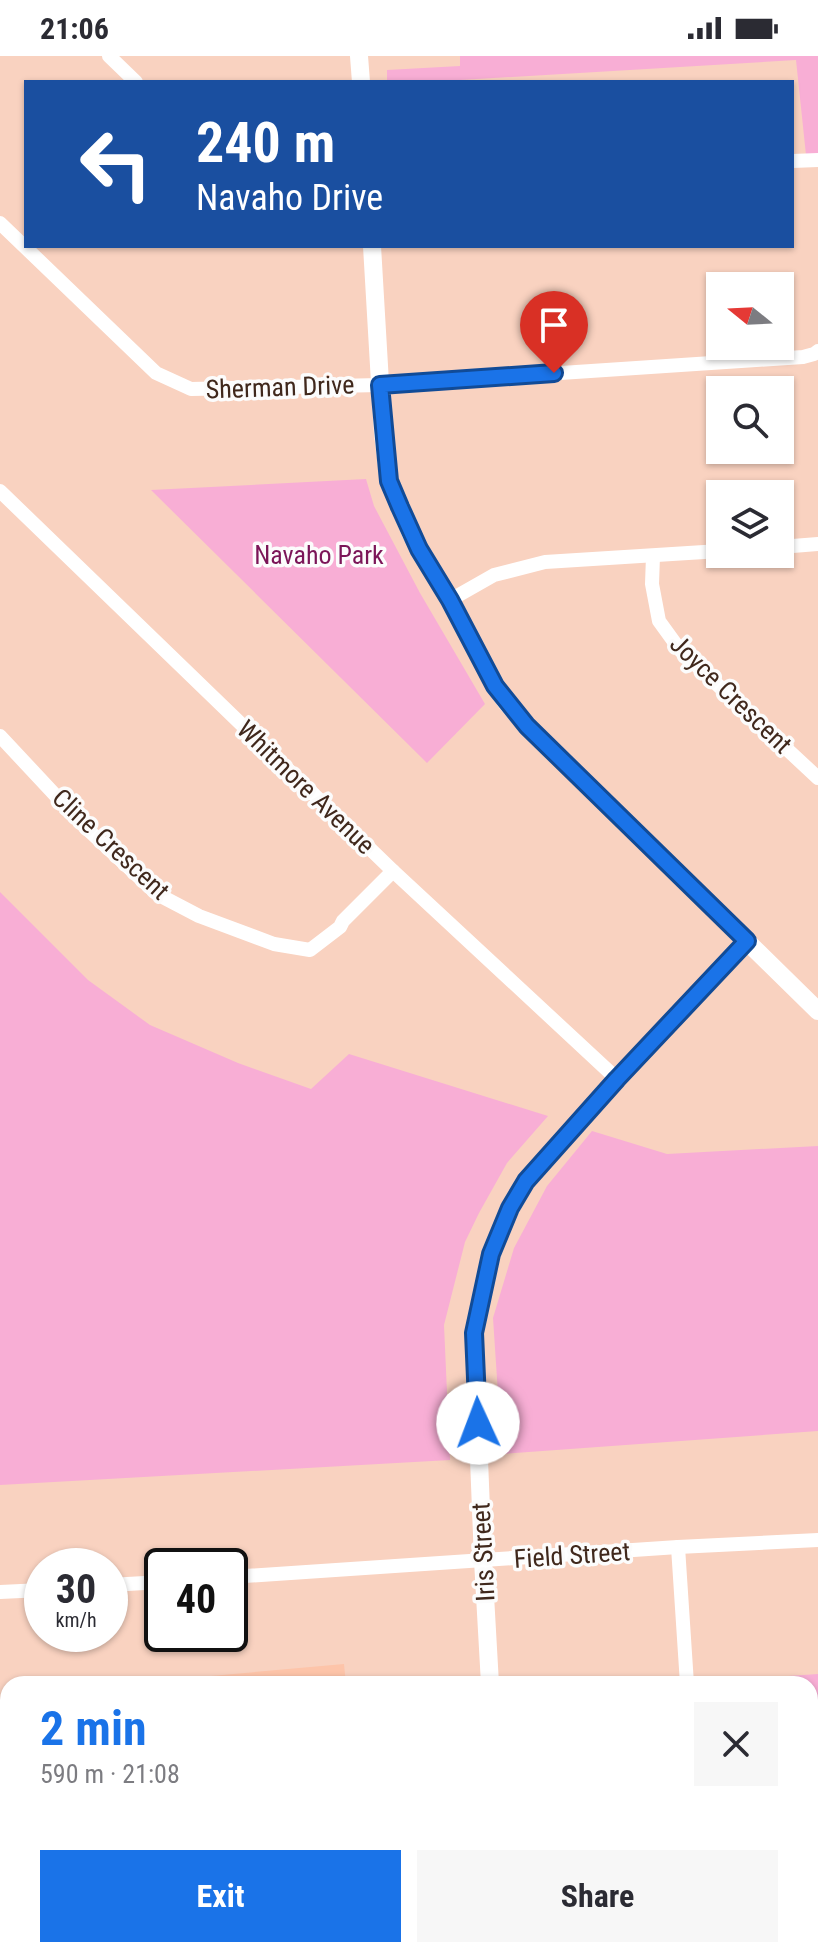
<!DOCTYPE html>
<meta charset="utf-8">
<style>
body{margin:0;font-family:"Roboto Condensed",sans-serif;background:#f7f7f7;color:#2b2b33;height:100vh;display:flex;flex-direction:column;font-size:30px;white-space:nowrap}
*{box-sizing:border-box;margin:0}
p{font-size:26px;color:#7c7c81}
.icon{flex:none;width:44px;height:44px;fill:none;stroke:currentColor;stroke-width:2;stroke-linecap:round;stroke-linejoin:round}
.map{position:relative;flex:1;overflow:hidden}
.sheet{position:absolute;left:0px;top:1620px;width:818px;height:282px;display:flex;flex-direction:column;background:#fff;border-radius:24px 24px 0 0;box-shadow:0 2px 6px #0004}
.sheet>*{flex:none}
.hud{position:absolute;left:24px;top:24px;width:770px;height:168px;border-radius:0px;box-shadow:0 2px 6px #0004;background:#1a4fa0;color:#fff;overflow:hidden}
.needle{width:52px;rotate:288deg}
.buttons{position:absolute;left:706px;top:216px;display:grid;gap:16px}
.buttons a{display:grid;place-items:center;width:88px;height:88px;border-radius:0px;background:#fff;box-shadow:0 2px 6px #0004;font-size:40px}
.speed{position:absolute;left:24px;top:1492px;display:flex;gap:16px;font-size:40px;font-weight:700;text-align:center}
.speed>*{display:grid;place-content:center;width:104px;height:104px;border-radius:50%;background:#fff;box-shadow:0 2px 6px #0004;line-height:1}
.speed small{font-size:20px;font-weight:400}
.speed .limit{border:4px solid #111;border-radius:12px;background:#fff;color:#111}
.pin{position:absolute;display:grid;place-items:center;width:68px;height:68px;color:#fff;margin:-82px -34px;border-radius:50% 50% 50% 0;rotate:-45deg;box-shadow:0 0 8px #0007}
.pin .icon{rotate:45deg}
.me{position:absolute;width:88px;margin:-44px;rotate:358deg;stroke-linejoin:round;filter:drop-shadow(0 0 6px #0008)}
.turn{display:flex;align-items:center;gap:28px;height:168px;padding:0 40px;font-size:36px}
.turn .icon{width:104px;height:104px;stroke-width:2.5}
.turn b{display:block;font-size:56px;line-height:68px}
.round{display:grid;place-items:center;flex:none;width:84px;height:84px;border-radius:0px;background:#f7f7f7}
.overview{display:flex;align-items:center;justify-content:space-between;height:136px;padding:0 40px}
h1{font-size:48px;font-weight:700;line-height:60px;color:#1a73e8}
.button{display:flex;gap:16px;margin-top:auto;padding:16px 40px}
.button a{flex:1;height:92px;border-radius:0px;background:#1a73e8;color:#fff;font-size:32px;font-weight:700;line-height:92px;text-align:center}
.button a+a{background:#f7f7f7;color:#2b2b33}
.status{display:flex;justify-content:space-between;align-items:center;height:56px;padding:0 40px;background:#fff;direction:ltr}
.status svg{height:22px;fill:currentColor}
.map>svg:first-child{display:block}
.built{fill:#fdc4a9}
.green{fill:#f8aed5}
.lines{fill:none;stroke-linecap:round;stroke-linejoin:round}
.minor{stroke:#fff;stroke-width:14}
.tertiary{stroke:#fff;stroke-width:18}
.route-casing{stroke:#114b97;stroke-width:20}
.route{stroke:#1a73e8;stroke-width:14}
.labels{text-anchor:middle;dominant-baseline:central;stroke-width:7;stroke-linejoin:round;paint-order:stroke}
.street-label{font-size:26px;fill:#40281c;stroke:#fcfcfc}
.park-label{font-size:26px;fill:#7b1558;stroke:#fcfcfc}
</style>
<div class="status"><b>21:06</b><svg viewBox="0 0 49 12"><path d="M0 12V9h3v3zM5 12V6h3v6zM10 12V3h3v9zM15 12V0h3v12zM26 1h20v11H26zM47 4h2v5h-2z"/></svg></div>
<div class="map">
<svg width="818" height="1901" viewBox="0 0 818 1901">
<rect width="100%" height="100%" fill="#f9d2c0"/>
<!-- built -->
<path class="built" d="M 344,1608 L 346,1628 L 122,1628 Z"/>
<!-- green -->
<g class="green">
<path d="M 460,0 L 818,0 L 818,99 L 806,99 L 796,4 L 427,26 L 387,26 L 387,14 L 460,10 Z"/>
<path d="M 366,423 L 374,450 L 420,537 L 485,648 L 427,707 L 151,434 Z"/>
<path d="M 0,836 L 88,924 L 150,969 L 238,1007 L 311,1033 L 349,998 L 548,1060 L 507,1107 L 479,1157 L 465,1186 L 444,1269 L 450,1404 L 0,1429 Z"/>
<path d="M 592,1075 L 667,1098 L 818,1090 L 818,1375 L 502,1398 L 493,1262 L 514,1192 L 547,1130 Z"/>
<path d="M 818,1618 L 818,1856 L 810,1857 L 810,1628 L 788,1628 L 788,1620 Z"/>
</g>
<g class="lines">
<!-- minor -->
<g class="minor">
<path d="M 109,0 L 136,26"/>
<path d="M 792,105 L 818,104"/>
<path d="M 0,167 L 156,317 L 191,333 L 380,329 L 803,301 L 814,298 L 818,295"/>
<path d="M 0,435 L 393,815 L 617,1023"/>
<path d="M 780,491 L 818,488"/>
<path d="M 653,500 L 652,528 L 659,565 L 680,594 L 818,722"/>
<path d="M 450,544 L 494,519 L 545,506 L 720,495"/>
<path d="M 0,680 L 85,771 L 157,838 L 199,860 L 274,888 L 310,894 L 340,871 L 343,865 L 393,815"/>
<path d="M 678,1491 L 687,1628"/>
<path d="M 230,1521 L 678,1491 L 818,1484"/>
<path d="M 110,1529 L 162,1526"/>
<path d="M 0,1536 L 42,1534"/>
<path d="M 0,1709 L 8,1744"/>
<path d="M 41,1894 L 42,1901"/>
<path d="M 713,1894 L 716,1901"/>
</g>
<!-- tertiary -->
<g class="tertiary">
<path d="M 359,0 L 361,26"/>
<path d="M 372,190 L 383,378 L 389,425 L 411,478 L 450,544 L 495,630 L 506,646 L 527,670 L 818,955"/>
<path d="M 490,1628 L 483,1504 L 474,1277 L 491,1198 L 506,1161 L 526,1125 L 617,1023 L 747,885"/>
<path d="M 518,1894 L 520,1901"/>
</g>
</g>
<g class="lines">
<defs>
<path id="route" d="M 478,1367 L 474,1277 L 491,1198 L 510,1152 L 526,1125 L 617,1023 L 747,885 L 527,670 L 495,630 L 450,544 L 419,493 L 400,451 L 389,425 L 380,329 L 554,317"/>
</defs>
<!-- route casing -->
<use href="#route" class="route-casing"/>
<!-- route -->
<use href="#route" class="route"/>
</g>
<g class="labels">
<!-- street labels -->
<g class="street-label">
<text transform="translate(280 331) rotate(-2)">Sherman Drive</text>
<text transform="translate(731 638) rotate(44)">Joyce Crescent</text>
<text transform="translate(306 731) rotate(44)">Whitmore Avenue</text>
<text transform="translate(111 788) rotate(43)">Cline Crescent</text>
<text transform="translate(483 1496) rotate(-93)">Iris Street</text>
<text transform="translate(572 1499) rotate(-4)">Field Street</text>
</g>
<!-- park labels -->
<g class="park-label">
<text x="319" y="499">Navaho Park</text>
</g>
</g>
</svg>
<div class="buttons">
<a><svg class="needle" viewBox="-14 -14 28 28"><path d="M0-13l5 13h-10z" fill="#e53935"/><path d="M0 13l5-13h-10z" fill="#7c7c81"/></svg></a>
<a><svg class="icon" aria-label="search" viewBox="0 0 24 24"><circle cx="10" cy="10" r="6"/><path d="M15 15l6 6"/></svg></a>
<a><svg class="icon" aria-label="layers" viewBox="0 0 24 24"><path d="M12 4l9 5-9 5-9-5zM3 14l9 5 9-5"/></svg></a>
</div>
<div class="speed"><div>30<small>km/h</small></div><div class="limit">40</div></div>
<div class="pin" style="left:554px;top:317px;background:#d93025"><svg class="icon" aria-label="arrive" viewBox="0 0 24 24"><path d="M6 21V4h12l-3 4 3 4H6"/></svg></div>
<svg class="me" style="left:478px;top:1367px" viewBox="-20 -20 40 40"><circle r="19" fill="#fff"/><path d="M0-13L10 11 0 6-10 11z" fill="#1a73e8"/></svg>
<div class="hud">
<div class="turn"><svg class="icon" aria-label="left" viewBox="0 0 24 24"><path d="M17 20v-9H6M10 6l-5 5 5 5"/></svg><div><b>240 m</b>Navaho Drive</div></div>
</div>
<section class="sheet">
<div class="overview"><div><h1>2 min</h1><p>590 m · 21:08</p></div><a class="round"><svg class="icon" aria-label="close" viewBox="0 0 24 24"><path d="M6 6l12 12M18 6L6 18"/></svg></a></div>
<div class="button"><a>Exit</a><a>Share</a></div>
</section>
</div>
